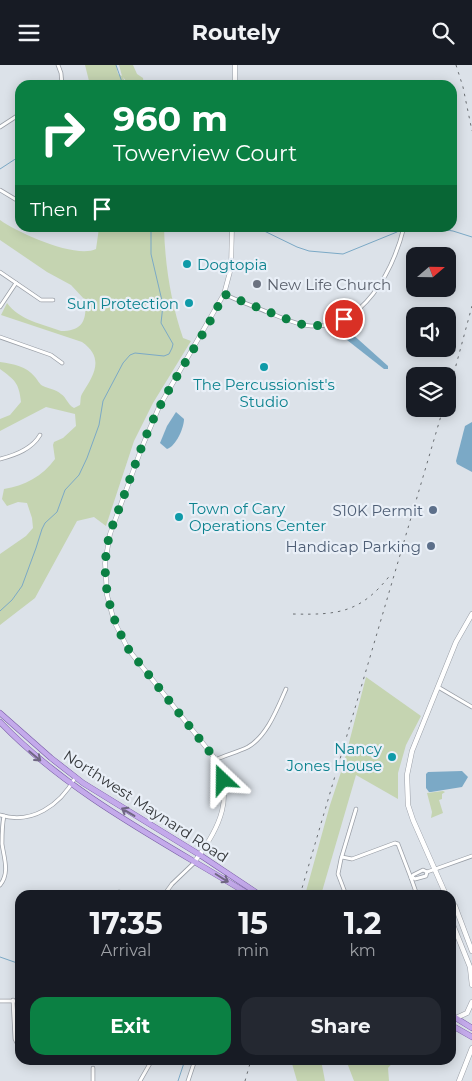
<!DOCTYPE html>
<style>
body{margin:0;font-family:Montserrat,sans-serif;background:#242831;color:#f1f3f6;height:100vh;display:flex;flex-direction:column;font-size:19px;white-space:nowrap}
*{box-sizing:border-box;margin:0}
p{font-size:16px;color:#9ea1a6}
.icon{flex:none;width:28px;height:28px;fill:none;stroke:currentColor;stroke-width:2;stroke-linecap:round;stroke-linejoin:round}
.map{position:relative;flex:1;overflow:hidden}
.side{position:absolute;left:15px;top:825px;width:441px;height:175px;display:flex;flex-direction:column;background:#171b24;border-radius:15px;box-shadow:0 2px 12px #0003}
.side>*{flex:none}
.hud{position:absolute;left:15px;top:15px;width:442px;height:152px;border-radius:15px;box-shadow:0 2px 12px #0003;background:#0b8043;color:#fff;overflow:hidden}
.needle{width:32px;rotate:70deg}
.fabs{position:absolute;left:406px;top:182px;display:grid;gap:10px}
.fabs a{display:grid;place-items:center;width:50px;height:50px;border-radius:10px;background:#171b24;box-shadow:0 2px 12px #0003;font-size:25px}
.pin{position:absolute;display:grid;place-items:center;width:42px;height:42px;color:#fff;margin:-21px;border:2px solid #fff;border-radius:50%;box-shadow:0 1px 5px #0007}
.me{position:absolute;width:55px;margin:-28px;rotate:337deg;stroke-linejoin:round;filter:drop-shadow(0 0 4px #0008)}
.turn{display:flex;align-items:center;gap:18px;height:105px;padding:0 15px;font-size:22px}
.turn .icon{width:65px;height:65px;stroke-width:2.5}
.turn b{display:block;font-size:35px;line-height:42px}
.then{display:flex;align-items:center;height:48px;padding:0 15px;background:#0003;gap:10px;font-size:19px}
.eta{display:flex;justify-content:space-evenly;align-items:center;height:85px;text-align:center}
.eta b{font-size:30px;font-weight:700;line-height:35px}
.primary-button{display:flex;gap:10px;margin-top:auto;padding:10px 15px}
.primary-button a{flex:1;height:58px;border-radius:15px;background:#0b8043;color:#fff;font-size:20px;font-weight:700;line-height:58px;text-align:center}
.primary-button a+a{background:#242831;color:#f1f3f6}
header{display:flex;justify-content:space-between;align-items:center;height:65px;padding:0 15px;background:#171b24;font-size:22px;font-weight:700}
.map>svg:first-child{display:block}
.green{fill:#c5d4b1}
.water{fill:#7ba9c6}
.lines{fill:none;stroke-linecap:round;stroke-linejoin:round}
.stream{stroke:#7ba9c6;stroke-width:1}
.minor-casing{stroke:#9a9fa7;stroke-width:4.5}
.tertiary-casing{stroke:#9a9fa7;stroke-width:5}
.secondary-casing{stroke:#9a9fa7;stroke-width:5.5}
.primary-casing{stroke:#785da5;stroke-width:6}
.minor{stroke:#fff;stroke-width:3}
.tertiary{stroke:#fff;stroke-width:4}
.secondary{stroke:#fff;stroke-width:4.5}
.primary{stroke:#c4aaeb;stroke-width:5}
.rail{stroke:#6a6e72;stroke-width:1;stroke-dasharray:2.5 5;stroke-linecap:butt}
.oneway{stroke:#6f6682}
.route{stroke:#0b8043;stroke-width:9;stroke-dasharray:0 16.2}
.culture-dot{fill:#0f9aa8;stroke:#e9eff7;stroke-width:2}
.worship-dot{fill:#6b7280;stroke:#e9eff7;stroke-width:2}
.service-dot{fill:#5c6f8a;stroke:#e9eff7;stroke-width:2}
.labels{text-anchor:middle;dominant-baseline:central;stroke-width:4.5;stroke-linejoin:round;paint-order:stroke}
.culture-label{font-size:15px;fill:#0d838f;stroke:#e9eff7;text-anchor:start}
.worship-label{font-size:15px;fill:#5b616d;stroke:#e9eff7;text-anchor:start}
.service-label{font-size:15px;fill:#4e5e75;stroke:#e9eff7;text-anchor:end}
.street-label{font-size:15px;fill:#36393c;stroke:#e9eff7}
</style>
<header><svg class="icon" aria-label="menu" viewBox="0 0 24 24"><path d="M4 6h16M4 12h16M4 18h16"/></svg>Routely<svg class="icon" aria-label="search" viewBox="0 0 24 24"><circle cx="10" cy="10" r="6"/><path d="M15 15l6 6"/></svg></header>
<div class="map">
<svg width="472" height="1016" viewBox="0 0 472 1016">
<rect width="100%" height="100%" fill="#dce2e9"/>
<!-- green -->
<g class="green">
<path d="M 85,0 L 116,0 L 118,9 L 122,11 L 119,0 L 133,0 L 137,9 L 143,13 L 144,20 L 129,20 L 123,12 L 126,20 L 90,20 Z"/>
<path d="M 0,155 C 18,168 76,194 96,184 L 99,163 L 164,163 C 165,200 171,238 183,273 L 191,276 L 153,338 L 134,376 L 106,461 L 94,452 L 77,456 L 35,533 L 0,560 L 0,489 L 26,471 L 33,463 L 32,453 L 27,438 L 18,437 L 7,441 L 2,434 L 4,424 C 24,421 43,411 55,394 L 53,380 L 54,377 L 63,373 L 76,361 L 75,349 L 46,342 L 0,366 L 0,354 L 10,350 L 21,337 C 19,318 15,315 0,304 L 0,297 C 14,299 26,301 35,312 C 38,315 39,319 43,321 C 49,324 55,324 61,329 C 67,333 67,339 74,343 L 80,340 C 81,336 80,332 82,329 C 94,310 105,293 82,277 L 1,250 L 7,238 C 19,255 42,259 61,266 C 83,266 87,255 85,235 L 71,220 L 47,207 L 0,175 Z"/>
<path d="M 366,612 L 421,651 L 406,680 L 398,708 L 398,734 L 356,710 L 321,830 L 305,830 L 330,740 L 343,701 Z"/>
<path d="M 443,726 L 445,727 L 442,729 L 442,734 L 439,735 L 443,748 L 431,753 L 432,747 L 427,728 Z"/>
<path d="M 291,995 L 321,995 L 325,1016 L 297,1016 Z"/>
<path d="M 346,995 L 395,995 L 388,1003 L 389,1016 L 354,1016 Z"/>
</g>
<!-- water -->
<g class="water">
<path d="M 346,267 L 350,267 L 388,301 L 388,304 L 384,304 L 347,275 L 344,272 Z"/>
<path d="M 176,347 L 184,354 C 184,363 176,381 167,384 L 160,378 L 167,361 Z"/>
<path d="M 472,357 L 472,407 L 457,399 L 456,396 L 465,361 Z"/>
<path d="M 462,706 L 468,712 L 462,722 L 431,727 L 429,727 L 426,723 L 426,709 L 428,707 Z"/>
</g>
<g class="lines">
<!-- stream -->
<g class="stream">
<path d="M 116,0 L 123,20"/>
<path d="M 0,104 L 20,91"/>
<path d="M 256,162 L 297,182 L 309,186 L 343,189 L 397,167"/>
<path d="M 427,162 L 453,166 L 472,172"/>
<path d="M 0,546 L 12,535 L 22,521 L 36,483 L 42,464 L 45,458 L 57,447 L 65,425 L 79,410 L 87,393 L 99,360 L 103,336 L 123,298 L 130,290 L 135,288 L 164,291 L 169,289 L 172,283 L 173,279 L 161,258 L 163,240 L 151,189 L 151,162"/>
<path d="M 0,892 L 20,899"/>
<path d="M 178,1016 L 185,995"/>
</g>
<defs>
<g id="minor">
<path d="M 58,0 L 61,8 L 62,20"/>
<path d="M 0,62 L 20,49"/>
<path d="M 0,125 L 20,137"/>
<path d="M 72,164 L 72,162"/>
<path d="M 0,207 L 41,235 L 53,235"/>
<path d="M 224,229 C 238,236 253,241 267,247 C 281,252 296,260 311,261 C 363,264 393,206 404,162"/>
<path d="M 0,242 L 16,218"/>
<path d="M 0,272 L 51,290 L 62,298"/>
<path d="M 0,394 C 16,390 32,384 40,370"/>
<path d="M 438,622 L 472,642"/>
<path d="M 215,695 C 226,690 238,687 248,682 C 267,671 277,644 286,624"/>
<path d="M 0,750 C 32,760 60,740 75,713"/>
<path d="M 342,792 L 352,794 L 395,778 L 398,779 L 411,813 L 412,812"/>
<path d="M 412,812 L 413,810 L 423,805 L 427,807 L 472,791"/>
<path d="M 412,812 L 415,814 L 426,811 L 427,807"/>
<path d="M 411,813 L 417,830"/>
<path d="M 0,820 C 10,808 4,793 2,779 C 2,770 2,760 4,751"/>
<path d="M 105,830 L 119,827 L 129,830"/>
<path d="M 164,830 L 172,819 L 195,797"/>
<path d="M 346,830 L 338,809 L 341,794 L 356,744"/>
<path d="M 13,935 L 15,974 L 19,982"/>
<path d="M 0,936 L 20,936"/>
<path d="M 93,1016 L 93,1003"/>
<path d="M 140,1016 L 152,995"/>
<path d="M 188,1016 L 195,995"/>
</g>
<g id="tertiary">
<path d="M 235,20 L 235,0"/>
<path d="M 195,796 C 220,763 236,730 213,691 L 128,584 L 114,556 L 107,530 L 105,498 L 110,469 L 142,382 L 159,342 L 224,229 L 231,203 L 232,162"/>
</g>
<g id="secondary">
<path d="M 446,830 L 413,755 L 408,740 L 407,710 L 412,686 L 456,577 L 472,549"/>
<path d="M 451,838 L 455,841 L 472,886"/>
<path d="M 451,855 L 470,902 L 472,920"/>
<path d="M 456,953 L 467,948 L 472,937"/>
<path d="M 459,1016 L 472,983"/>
</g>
<g id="primary">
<path d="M 0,648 L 51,693 L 83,718 L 200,790 L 260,830"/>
<path d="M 0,657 C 70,730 164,777 250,830"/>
<path d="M 451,950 L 472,963"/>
<path d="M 451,960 L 472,972"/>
</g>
</defs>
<!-- minor casing -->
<use href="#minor" class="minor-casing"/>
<!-- tertiary casing -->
<use href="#tertiary" class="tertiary-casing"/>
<!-- secondary casing -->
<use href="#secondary" class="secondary-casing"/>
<!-- primary casing -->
<use href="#primary" class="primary-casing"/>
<!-- minor -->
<use href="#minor" class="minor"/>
<!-- tertiary -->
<use href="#tertiary" class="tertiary"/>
<!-- secondary -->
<use href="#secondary" class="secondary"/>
<!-- primary -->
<use href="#primary" class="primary"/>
<!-- rail -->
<g class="rail">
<path d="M 456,0 L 463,22 L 472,66"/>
<path d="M 448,330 L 472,241"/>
<path d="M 293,549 C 338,550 361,548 391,509"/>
<path d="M 300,830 L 443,344"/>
<path d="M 245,1016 L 251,995"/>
</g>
</g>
<!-- one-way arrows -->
<defs><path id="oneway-shaft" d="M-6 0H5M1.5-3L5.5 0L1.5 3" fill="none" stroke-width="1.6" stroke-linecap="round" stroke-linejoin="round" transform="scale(1.25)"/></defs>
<g class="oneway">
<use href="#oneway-shaft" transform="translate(35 691) rotate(40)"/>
<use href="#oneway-shaft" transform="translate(128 747) rotate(-149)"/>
<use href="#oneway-shaft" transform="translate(222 813) rotate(32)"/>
</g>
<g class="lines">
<!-- route -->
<path class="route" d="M 223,715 L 213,691 L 129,585 C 108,549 99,510 110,468 C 115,453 122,437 127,422 C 137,395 146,367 160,341 C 180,303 206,268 224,229 L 294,257 C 311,263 327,261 344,254"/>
</g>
<!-- markers -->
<g class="culture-dot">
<circle cx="187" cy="199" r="5"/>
<circle cx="189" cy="238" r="5"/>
<circle cx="264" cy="302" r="5"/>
<circle cx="179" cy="452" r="5"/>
<circle cx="392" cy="692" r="5"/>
</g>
<circle class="worship-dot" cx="257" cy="219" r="5"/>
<g class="service-dot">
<circle cx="433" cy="445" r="5"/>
<circle cx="431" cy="481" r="5"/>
</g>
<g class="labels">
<!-- culture labels -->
<g class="culture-label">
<text x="197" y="199">Dogtopia</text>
<text x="179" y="238" text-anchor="end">Sun Protection</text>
<text x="264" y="319" text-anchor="middle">The Percussionist's<tspan x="264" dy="17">Studio</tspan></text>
<text x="189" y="443">Town of Cary<tspan x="189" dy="17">Operations Center</tspan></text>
<text x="382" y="683" text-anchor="end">Nancy<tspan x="382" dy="17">Jones House</tspan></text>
</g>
<!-- worship labels -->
<g class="worship-label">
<text x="267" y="219">New Life Church</text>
</g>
<!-- service labels -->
<g class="service-label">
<text x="423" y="445">S10K Permit</text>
<text x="421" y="481">Handicap Parking</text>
</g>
<!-- street labels -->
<g class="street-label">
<text transform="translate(146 741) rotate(33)">Northwest Maynard Road</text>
</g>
</g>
</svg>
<div class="fabs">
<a><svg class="needle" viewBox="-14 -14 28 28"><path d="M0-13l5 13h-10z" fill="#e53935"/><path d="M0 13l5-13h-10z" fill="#9ea1a6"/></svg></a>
<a><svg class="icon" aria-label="sound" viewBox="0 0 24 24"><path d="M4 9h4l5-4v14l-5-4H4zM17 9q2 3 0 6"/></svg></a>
<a><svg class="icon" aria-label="layers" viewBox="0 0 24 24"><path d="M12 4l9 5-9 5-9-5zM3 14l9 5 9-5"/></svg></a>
</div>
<div class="pin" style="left:344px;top:254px;background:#d93025"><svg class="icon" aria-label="arrive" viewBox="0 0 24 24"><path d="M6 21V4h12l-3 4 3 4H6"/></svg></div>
<svg class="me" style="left:223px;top:715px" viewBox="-20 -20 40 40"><path d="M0-17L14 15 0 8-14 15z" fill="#0b8043" stroke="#fff" stroke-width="4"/></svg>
<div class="hud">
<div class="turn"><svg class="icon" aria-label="right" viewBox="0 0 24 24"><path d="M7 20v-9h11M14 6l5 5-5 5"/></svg><div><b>960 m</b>Towerview Court</div></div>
<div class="then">Then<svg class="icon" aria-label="arrive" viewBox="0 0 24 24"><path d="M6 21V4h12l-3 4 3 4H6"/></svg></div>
</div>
<section class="side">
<div class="eta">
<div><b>17:35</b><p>Arrival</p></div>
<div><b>15</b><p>min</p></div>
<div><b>1.2</b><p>km</p></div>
</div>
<div class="primary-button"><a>Exit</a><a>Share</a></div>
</section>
</div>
